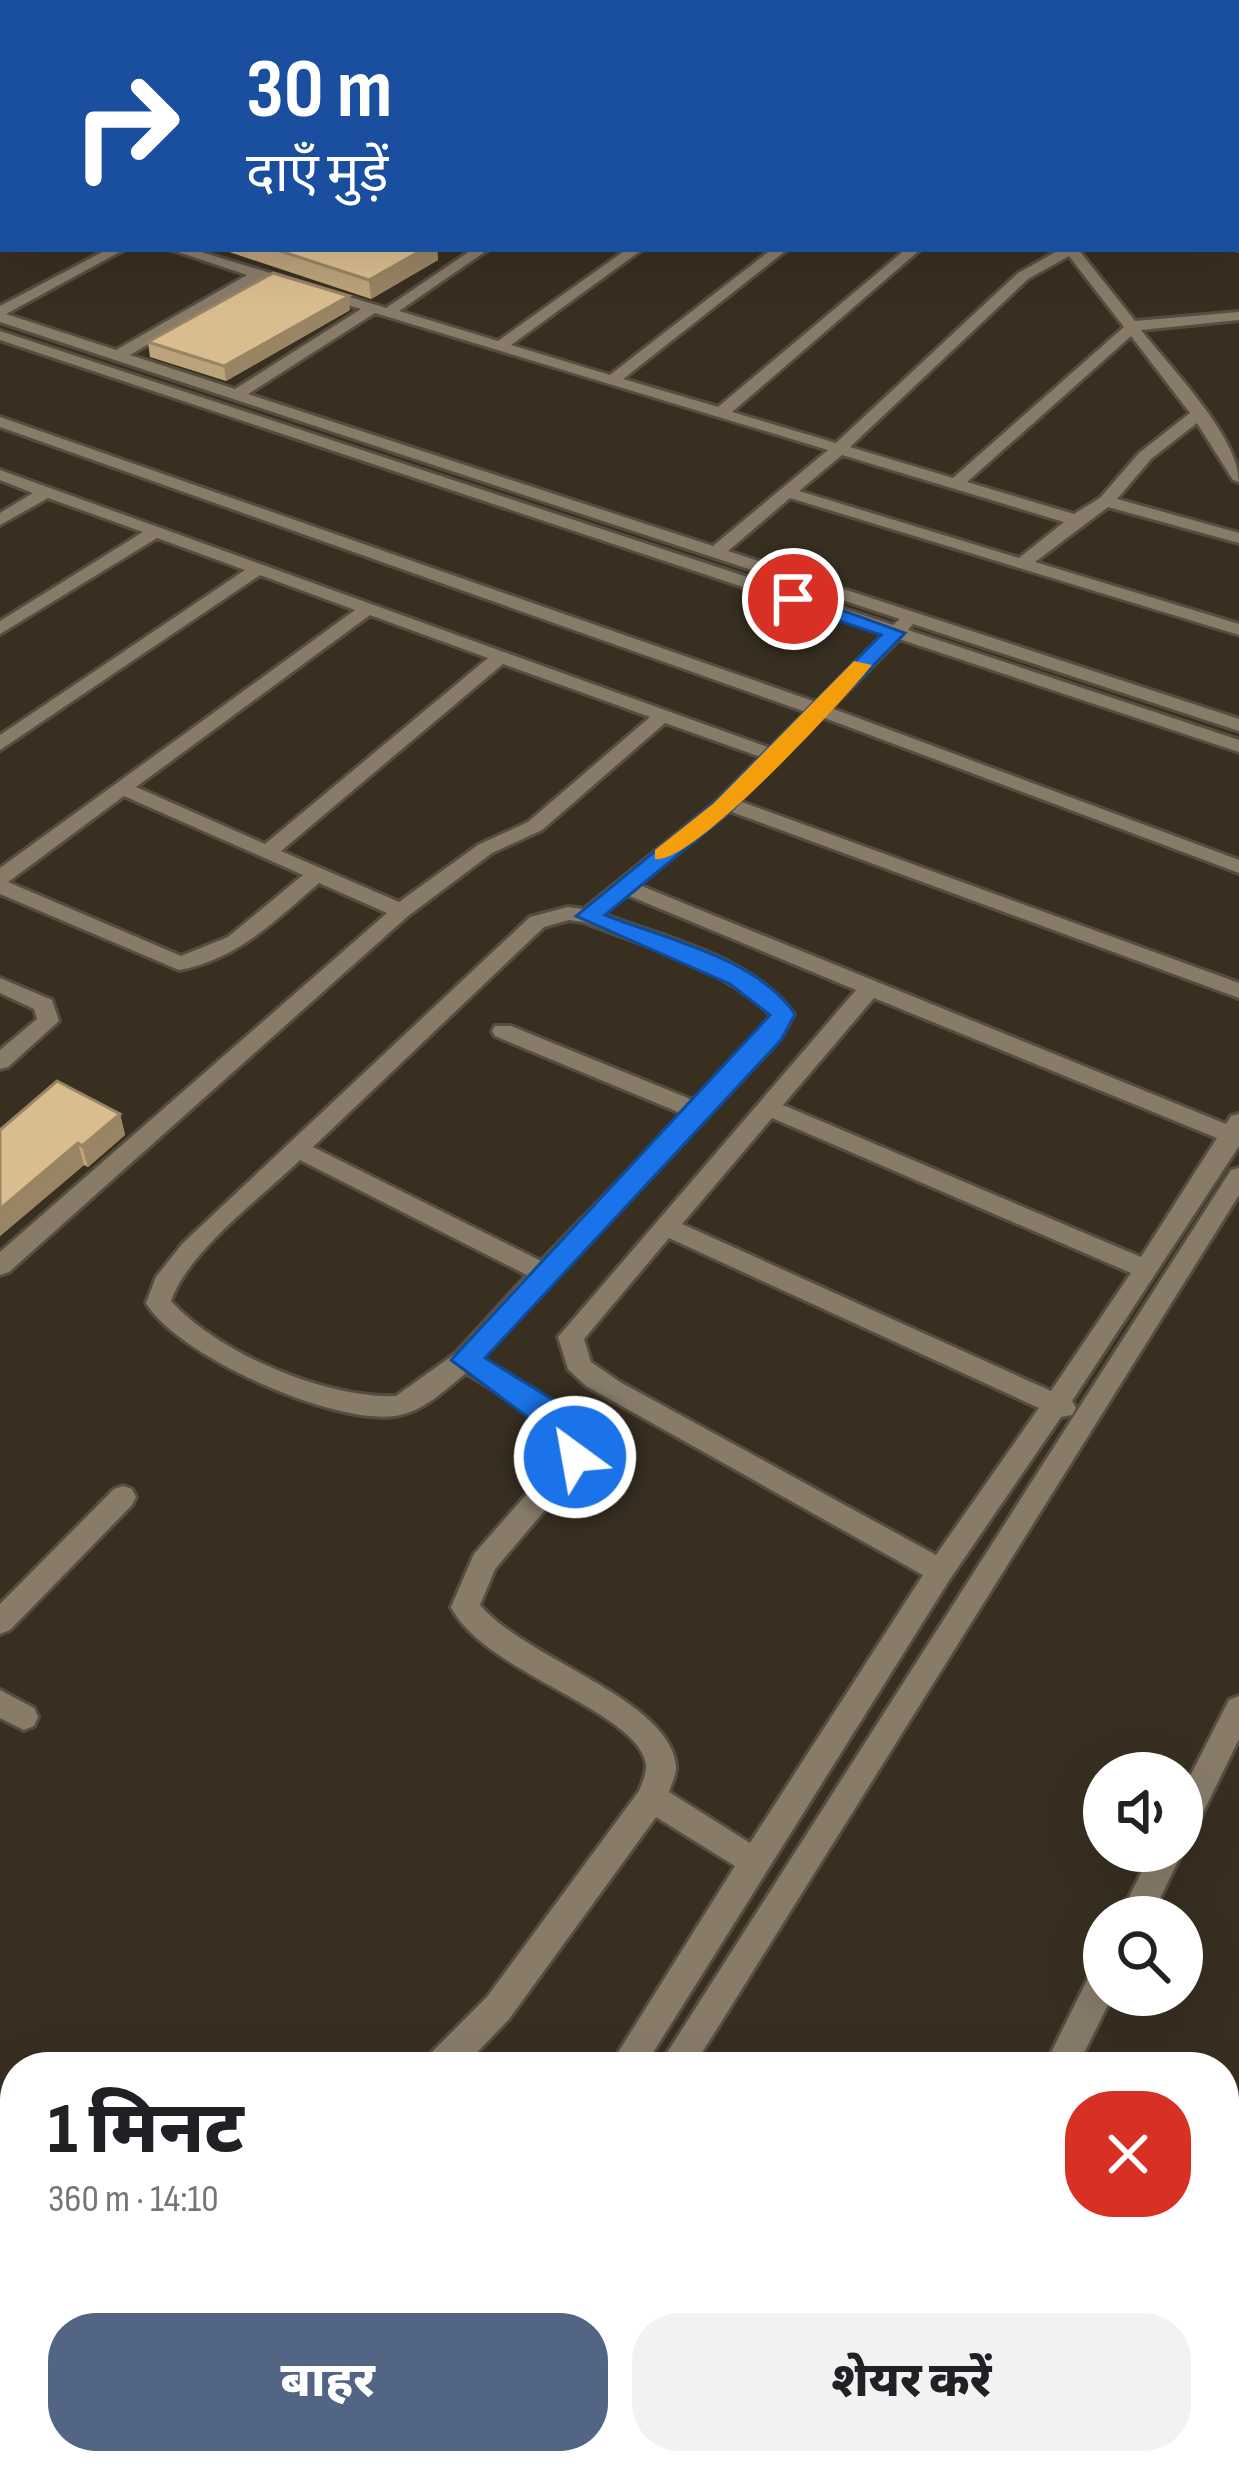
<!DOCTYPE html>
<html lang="hi">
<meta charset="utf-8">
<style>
body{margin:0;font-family:"Sofia Sans Condensed","Noto Sans Devanagari",sans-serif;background:#f2f2f2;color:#202124;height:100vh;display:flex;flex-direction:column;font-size:45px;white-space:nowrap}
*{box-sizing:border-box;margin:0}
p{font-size:39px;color:#757577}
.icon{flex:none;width:66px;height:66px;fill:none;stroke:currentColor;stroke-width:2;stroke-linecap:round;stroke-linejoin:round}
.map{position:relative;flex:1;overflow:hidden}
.sheet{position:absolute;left:0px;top:2052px;width:1239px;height:423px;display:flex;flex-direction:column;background:#fff;border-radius:48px 48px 0 0;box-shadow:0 12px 48px #0002}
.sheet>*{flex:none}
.guide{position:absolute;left:0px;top:0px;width:1239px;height:252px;box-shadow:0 12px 48px #0002;background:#1a4fa0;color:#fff;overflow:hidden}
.fabs{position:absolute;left:1083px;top:1752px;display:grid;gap:24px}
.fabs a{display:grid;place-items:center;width:120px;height:120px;border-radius:50%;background:#fff;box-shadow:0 12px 48px #0002;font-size:60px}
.pin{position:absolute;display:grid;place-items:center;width:102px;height:102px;color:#fff;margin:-51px;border:6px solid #fff;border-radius:50%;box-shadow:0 3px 12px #0007}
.me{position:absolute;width:132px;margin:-66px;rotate:328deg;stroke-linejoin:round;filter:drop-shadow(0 0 9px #0008)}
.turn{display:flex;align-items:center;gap:42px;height:252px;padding:0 48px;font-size:54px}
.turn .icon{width:156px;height:156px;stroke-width:2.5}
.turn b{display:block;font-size:84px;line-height:102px}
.round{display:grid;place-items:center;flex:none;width:126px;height:126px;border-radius:48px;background:#f2f2f2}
.overview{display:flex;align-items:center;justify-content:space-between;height:204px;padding:0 48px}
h1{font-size:72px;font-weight:800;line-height:90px}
.button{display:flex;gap:24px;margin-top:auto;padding:24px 48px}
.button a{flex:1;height:138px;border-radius:48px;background:#526585;color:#fff;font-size:48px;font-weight:800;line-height:138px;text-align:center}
.button a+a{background:#f2f2f2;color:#202124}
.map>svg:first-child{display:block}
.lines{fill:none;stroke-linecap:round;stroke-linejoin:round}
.street-casing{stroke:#554d3f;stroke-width:6}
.street{fill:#887c69;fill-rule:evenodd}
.wall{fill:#bba37b}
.shaded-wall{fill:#998464}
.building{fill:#dabd8f;stroke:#998464;stroke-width:3}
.route{fill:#1a73e8;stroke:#114b97;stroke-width:3}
.slow{fill:#f59e0b}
</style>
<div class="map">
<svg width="1239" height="2474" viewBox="0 0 1239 2474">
<rect width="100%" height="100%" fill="#382f21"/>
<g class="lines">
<defs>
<g id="street">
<path d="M 0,0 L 8,0 L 12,3 L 2,5 Z"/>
<path d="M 592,0 L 606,0 L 589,3 Z"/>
<path d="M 875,0 L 887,0 L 890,3 L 878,3 Z"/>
<path d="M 1015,0 L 1027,0 L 1030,3 L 1018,3 Z"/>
<path d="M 1163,0 L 1175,0 L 1178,3 L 1166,3 Z"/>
<rect x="1236" y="30" width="3" height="6"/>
<path d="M 0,54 L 3,55 L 3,63 L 0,62 Z"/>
<path d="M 1236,59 L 1239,60 L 1239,70 L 1236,69 Z"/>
<path d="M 1236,89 L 1239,90 L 1239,100 L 1236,99 Z"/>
<rect x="0" y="119" width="3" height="8"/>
<rect x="1236" y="140" width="3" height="8"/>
<path d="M 3,200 L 3,208 L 0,209 L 0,201 Z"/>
<rect x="1236" y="210" width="3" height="8"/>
<path d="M 1236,239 L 1239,240 L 1239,250 L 1235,249 Z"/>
<path d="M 108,249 L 125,249 L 6,314 L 116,350 L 247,275 L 169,249 L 191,249 L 386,308 L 473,249 L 489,249 L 399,311 L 498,341 L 627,249 L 643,249 L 511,345 L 610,375 L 772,249 L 788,249 L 623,379 L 718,407 L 906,249 L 921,249 L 732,412 L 836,443 L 1018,273 L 1061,249 L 1078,249 L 1135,321 L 1239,312 L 1239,320 L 1141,330 C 1169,366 1239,437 1239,482 L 1233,480 L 1197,423 L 1151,459 L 1117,499 L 1239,533 L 1239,543 L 1108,507 L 1035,562 L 1239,624 L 1239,635 L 790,498 L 728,551 L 1239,719 L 1239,731 L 913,624 L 908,630 L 1239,740 L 1239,752 L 899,639 L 831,708 L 1239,860 L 1239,873 L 822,717 L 739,801 L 1239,983 L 1239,998 L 729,811 L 639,885 L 1226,1124 L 1231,1116 L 1239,1114 L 1239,1146 L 1072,1401 L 1076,1408 L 1072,1415 L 1061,1417 L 950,1579 L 644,2067 L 609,2067 L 735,1866 L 656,1817 L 509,2019 L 463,2067 L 424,2067 L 428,2056 L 487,1997 L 639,1791 C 642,1783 647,1773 646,1764 C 639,1711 483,1672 451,1607 L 474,1554 L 562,1454 L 563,1442 L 536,1416 L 466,1373 C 445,1390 423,1412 395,1416 C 333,1425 178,1356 146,1303 L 156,1277 L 182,1244 L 530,917 L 568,907 L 584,909 L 715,803 L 761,757 L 665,723 L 542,830 L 492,853 L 408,916 L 9,1272 L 0,1275 L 0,1252 L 387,913 L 319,883 C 275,921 238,959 179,970 L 0,894 L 0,868 L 355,610 L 260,575 L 0,750 L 0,735 L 245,570 L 157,538 L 0,634 L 0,621 L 143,532 L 48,498 L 0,525 L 0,513 L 33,493 L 0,480 L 0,470 L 770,748 L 806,712 L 0,427 L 0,417 L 816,702 L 884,634 L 0,340 L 0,331 L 893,625 L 900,619 L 0,322 L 0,306 ZM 1069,256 L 1124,327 L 953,478 L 850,447 L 1028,279 ZM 260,279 L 361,309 L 235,389 L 130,355 ZM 375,313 L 828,450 L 713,546 L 248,394 ZM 1131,336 L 1190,413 L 1139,453 L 1100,498 L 1074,514 L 967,482 ZM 842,455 L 1064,522 L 1019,558 L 799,491 ZM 370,615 L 488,658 L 265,844 L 136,787 ZM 503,664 L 650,717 L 528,822 L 478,845 L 399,902 L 281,851 ZM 124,796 L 303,875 L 228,937 L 181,956 L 8,882 ZM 627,895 L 856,990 L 558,1337 L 568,1369 L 586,1386 L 923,1575 L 750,1843 L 669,1792 C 671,1785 677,1773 676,1766 C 670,1699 525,1659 480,1605 L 495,1569 L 584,1464 L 589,1438 L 554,1402 L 482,1358 L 780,1039 L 794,1014 C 750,956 667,939 603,914 ZM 569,920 L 584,922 C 649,948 720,965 771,1015 L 763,1030 L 695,1101 L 511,1026 L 495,1026 L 492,1031 L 495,1036 L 683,1114 L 541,1261 L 313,1147 L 544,927 ZM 874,998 L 1217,1138 L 1141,1257 L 783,1105 ZM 772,1118 L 1131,1273 L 1051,1391 L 682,1224 ZM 300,1160 L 527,1275 L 456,1353 L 396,1396 C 326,1399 218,1353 171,1301 C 188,1251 261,1198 300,1160 ZM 669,1238 L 1039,1408 L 936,1555 L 620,1382 L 591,1362 L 584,1339 Z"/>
<path d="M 0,978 L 52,1000 L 59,1021 L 8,1067 L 0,1069 L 0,1050 L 37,1019 L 34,1009 L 0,993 Z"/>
<path d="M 1239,1168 L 1239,1195 L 693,2067 L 658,2067 L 1231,1170 Z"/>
<path d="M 123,1486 L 132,1489 L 136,1497 L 132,1505 L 10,1630 L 0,1634 L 0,1604 L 114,1489 Z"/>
<path d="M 0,1690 L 34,1708 L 38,1717 L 34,1726 L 24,1730 L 0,1718 Z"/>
<path d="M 1239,1696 L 1239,1739 L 1193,1833 L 1182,1837 L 1182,1792 L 1229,1700 Z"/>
<path d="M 1182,1848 L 1183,1851 L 1151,1917 L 1119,1917 L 1152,1851 Z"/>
<path d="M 1104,1964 L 1104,1995 L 1113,1995 L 1077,2067 L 1044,2067 L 1093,1968 Z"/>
<path d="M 15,2097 L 15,2131 L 0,2132 L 0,2098 Z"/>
<path d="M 346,2460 L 385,2460 L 379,2474 L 340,2474 Z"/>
<path d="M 401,2460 L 441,2460 L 435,2474 L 395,2474 Z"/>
<path d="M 594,2460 L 644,2460 L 650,2474 L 600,2474 Z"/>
</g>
</defs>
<!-- street casing -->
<use href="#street" class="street-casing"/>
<!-- street -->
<use href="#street" class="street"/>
</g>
<!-- wall -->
<g class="wall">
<path d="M 220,249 L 437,249 L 438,260 L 371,299 Z"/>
<path d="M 350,310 L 226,381 L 150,357 L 148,342 Z"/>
<path d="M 120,1114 L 125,1135 L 88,1167 L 84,1165 L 0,1236 L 0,1130 Z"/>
</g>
<!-- shaded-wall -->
<g class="shaded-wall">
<path d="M 424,249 L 437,249 L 438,260 L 371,299 L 369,280 Z"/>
<path d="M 349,296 L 350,310 L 226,381 L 224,366 Z"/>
<path d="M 120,1114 L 125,1135 L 88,1167 L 82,1146 Z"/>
<path d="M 78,1143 L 84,1165 L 0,1236 L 0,1209 Z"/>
</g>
<!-- building -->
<g class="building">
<path d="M 274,249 L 424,249 L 369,280 Z"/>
<path d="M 273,273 L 349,296 L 224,366 L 148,342 Z"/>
<path d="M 57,1081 L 120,1114 L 82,1146 L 78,1143 L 0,1209 L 0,1130 Z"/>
</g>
<!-- route -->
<path class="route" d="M 786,595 L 800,595 L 905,633 L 730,812 L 605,915 C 665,939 757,958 795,1014 L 781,1040 L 485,1358 L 555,1401 L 586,1429 L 590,1457 L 575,1469 L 565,1466 L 561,1442 L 451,1360 L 770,1015 L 730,984 L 576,916 L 714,803 L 881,635 L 786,603 Z"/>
<!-- slow -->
<path class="slow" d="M 854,661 L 872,665 C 844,700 692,866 655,859 L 655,850 L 714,803 Z"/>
</svg>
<div class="fabs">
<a><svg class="icon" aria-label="sound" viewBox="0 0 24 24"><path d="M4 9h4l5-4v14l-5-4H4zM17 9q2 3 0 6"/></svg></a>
<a><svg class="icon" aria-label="search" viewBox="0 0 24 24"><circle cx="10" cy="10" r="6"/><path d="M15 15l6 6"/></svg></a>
</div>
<div class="pin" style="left:793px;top:599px;background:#d93025"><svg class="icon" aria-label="arrive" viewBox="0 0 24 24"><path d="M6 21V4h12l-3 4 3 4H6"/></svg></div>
<svg class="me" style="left:575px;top:1457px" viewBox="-20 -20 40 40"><circle r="17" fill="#1a73e8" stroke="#fff" stroke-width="3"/><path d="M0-11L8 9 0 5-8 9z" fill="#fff"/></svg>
<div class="guide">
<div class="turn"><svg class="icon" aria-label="right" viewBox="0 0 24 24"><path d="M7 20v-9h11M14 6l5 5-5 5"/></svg><div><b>30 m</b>दाएँ मुड़ें</div></div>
</div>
<section class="sheet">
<div class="overview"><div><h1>1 मिनट</h1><p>360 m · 14:10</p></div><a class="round" style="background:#d93025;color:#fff"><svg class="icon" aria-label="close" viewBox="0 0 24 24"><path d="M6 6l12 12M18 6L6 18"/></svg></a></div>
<div class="button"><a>बाहर</a><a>शेयर करें</a></div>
</section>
</div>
